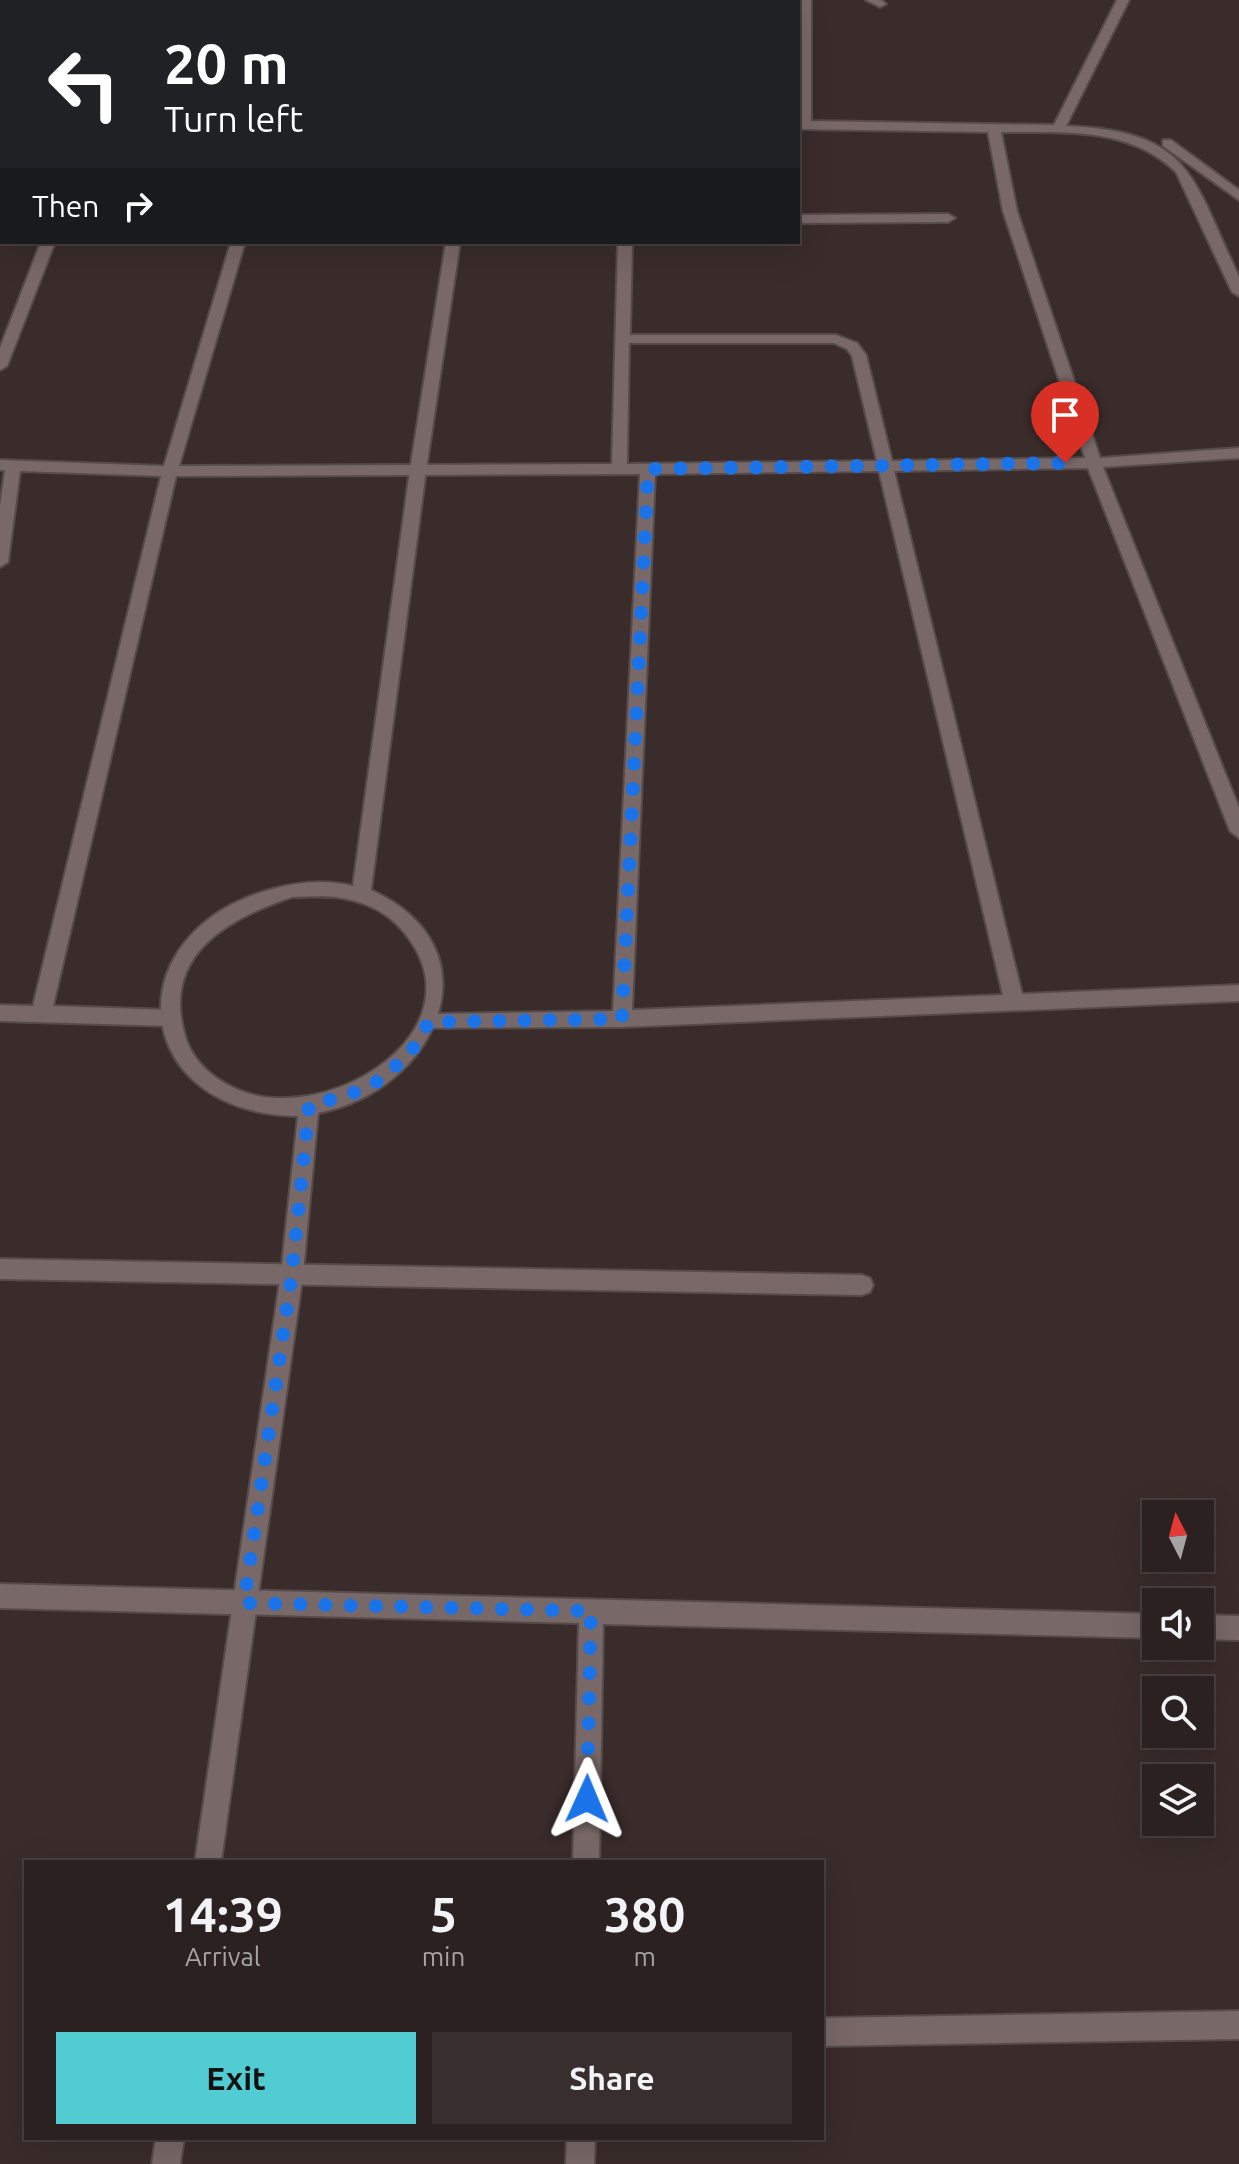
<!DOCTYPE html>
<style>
body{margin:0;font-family:Ubuntu,sans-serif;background:#372e2d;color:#f1f3f6;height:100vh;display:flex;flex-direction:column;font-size:30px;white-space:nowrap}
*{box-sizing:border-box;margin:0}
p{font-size:26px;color:#a6a3a5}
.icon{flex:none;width:44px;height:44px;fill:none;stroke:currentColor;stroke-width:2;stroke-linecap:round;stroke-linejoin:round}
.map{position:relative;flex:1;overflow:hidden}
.side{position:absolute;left:24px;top:1860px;width:800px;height:280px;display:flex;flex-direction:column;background:#2b2120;border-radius:0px;box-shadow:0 8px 32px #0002,0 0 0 2px #473e3e}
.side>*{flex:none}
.guide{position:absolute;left:0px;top:0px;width:800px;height:244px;box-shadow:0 8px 32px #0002,0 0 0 2px #473e3e;background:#202124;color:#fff;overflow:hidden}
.needle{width:52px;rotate:354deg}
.tools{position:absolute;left:1142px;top:1500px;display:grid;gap:16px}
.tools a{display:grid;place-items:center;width:72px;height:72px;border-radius:0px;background:#2b2120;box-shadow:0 8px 32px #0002,0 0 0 2px #473e3e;font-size:40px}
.pin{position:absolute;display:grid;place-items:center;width:68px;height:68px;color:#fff;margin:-82px -34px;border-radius:50% 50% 50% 0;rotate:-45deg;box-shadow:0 0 8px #0007}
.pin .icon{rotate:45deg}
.me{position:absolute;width:88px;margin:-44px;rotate:1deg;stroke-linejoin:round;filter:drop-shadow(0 0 6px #0008)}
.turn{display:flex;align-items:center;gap:28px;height:168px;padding:0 32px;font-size:36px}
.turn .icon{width:104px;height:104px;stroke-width:2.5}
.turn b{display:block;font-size:56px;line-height:68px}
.then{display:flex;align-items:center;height:76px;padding:0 32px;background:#0003;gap:16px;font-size:30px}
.eta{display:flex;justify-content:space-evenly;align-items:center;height:136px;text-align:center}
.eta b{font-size:48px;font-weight:700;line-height:56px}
.cta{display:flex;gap:16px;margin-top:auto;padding:16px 32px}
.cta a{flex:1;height:92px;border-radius:0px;background:#51ccd3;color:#111;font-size:32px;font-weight:700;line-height:92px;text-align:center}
.cta a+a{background:#372e2d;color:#f1f3f6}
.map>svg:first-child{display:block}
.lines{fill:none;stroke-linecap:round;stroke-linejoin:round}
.minor-casing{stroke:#564b4b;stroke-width:4}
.tertiary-casing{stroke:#564b4b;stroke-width:4}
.minor{fill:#786867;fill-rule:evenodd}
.tertiary{fill:#786867;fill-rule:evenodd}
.route{stroke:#1a73e8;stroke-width:14;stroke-dasharray:0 25.2}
</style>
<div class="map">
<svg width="1239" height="2164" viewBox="0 0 1239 2164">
<rect width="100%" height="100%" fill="#392c2b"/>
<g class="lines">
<defs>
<g id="minor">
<path d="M 136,0 L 148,0 L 135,2 Z"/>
<path d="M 301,0 L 313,0 L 300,2 Z"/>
<rect x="629" y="0" width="12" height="2"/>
<path d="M 799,0 L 811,0 L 811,121 L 1054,125 L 1117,0 L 1129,0 L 1066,126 C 1192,131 1192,177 1239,277 L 1239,296 L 1232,292 L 1176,172 C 1128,126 1064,133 1001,132 L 1017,211 L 1100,458 L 1239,448 L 1239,458 L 1103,467 L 1239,808 L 1239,838 L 1230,831 L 1088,468 L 894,471 L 1022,994 L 1239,985 L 1239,1001 L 622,1027 L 422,1028 L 419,1022 L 422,1016 L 429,1014 L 613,1011 L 640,474 L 176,476 L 53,1006 L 170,1010 L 177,1012 L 180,1018 L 177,1024 L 170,1026 L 0,1021 L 0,1005 L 33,1006 L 161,476 L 20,471 L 8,562 L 0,567 L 0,506 L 5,470 L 0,470 L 0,460 L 164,466 L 231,242 L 245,242 L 179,466 L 612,464 L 618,242 L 632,242 L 630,335 L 836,335 L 857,343 L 866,355 L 892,461 L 1085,458 L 1003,211 L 988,132 L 798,129 ZM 629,343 L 834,343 L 847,349 L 852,356 L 877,461 L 627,464 ZM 879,471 L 1003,995 L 632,1010 L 655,474 Z"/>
<path d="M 866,0 L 881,0 L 886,4 L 880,7 Z"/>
<rect x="0" y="111" width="2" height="8"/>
<path d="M 1163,140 L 1171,140 L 1239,190 L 1239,200 L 1163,146 Z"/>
<path d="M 2,152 L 2,160 L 0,161 L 0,153 Z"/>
<path d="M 798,215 L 948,214 L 955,218 L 948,222 L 798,223 Z"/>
<path d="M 41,242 L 55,242 L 7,366 L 0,370 L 0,348 Z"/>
<path d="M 0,1259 L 862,1275 L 870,1278 L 873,1285 L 870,1292 L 862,1295 L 0,1279 Z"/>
<path d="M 0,1584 L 1156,1614 L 1156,1638 L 603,1624 L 599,1862 L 573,1862 L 579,1623 L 0,1608 Z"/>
<path d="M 1200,1615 L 1239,1616 L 1239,1640 L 1200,1639 Z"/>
<path d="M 1239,2011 L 1239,2039 L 822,2046 L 822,2018 Z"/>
<path d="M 567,2138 L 595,2138 L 594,2164 L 566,2164 Z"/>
</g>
<g id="tertiary">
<rect x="485" y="0" width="12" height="2"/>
<path d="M 446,242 L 460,242 L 426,470 L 371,890 C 501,949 436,1091 318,1113 L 303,1273 L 221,1862 L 195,1862 L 281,1273 L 298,1116 C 129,1114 113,934 269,890 C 297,882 324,879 353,886 L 410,470 ZM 292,897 C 308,897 325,895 341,898 C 367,902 391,914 407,936 C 482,1034 322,1130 234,1088 C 210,1077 190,1058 184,1032 C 163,953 230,918 292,897 Z"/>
<path d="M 156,2138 L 184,2138 L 180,2164 L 152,2164 Z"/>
</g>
</defs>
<!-- minor casing -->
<use href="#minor" class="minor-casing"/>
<!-- tertiary casing -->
<use href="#tertiary" class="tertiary-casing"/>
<!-- minor -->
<use href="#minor" class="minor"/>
<!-- tertiary -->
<use href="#tertiary" class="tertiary"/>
</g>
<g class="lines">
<!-- route -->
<path class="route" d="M 587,1799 L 591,1611 L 244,1603 L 292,1273 L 309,1106 L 369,1088 L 409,1055 L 429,1022 L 622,1019 L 648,469 L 1065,463"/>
</g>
</svg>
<div class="tools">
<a><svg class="needle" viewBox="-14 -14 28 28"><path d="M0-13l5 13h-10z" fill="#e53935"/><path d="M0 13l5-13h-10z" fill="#a6a3a5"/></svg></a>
<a><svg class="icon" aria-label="sound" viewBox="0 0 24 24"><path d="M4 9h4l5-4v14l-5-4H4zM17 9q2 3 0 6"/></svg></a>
<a><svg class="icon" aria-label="search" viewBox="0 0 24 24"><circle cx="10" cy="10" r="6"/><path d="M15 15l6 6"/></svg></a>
<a><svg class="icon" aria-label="layers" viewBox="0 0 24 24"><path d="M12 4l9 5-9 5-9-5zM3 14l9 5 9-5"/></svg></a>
</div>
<div class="pin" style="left:1065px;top:463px;background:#d93025"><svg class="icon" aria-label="arrive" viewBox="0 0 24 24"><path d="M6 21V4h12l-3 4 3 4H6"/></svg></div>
<svg class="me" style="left:587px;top:1799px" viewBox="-20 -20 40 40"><path d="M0-17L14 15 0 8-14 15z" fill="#1a73e8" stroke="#fff" stroke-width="4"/></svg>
<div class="guide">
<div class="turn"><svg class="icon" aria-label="left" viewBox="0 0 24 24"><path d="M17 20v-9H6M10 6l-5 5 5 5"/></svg><div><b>20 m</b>Turn left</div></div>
<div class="then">Then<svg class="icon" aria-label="right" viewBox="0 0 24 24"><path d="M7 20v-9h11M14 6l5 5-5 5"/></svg></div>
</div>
<section class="side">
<div class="eta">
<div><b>14:39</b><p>Arrival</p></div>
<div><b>5</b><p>min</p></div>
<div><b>380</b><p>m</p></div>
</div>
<div class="cta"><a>Exit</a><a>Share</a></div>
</section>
</div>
